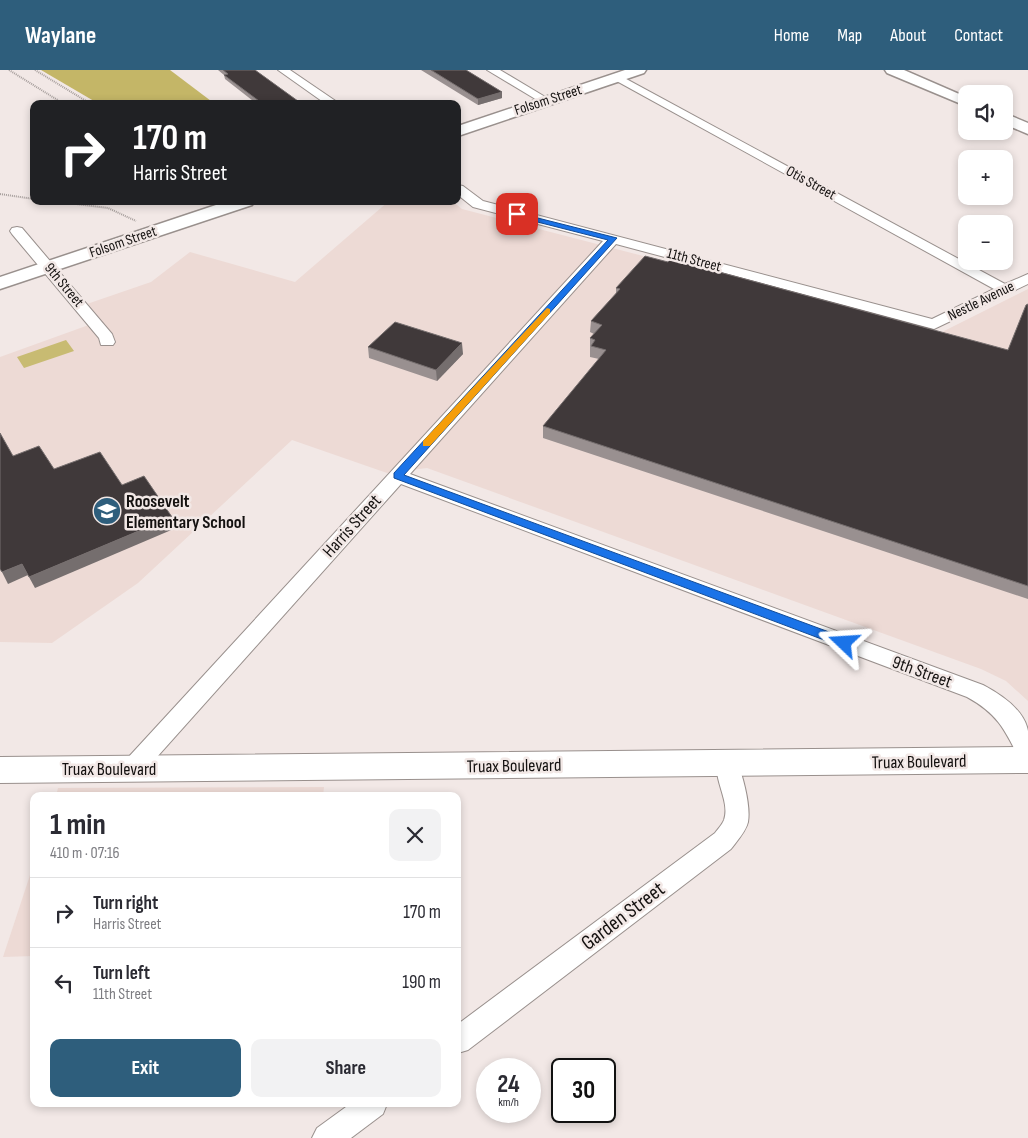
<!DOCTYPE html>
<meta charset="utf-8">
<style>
body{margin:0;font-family:"Sofia Sans Condensed",sans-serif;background:#f2f2f3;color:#2b2b33;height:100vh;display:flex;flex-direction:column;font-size:19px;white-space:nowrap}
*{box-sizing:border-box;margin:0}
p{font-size:16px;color:#7c7c81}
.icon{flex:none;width:28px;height:28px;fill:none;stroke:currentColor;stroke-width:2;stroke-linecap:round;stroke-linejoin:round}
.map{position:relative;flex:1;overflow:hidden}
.sheet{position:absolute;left:30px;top:722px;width:431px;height:315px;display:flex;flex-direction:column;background:#fff;border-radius:10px;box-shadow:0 2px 8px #0003}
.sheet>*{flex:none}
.hud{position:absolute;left:30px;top:30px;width:431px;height:105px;border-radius:10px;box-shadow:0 2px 8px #0003;background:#202124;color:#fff;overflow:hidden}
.controls{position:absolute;left:958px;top:15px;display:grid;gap:10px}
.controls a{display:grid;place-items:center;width:55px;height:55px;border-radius:10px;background:#fff;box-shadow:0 2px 8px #0003;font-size:25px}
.speed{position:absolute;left:476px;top:988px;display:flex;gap:10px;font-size:25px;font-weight:700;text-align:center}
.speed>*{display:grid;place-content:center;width:65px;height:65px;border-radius:50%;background:#fff;box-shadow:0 2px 8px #0003;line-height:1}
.speed small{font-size:12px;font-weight:400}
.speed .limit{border:2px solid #111;border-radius:8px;background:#fff;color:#111}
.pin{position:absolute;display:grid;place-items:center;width:42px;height:42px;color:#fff;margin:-21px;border-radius:10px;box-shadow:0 2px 8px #0006}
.me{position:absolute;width:55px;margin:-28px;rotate:290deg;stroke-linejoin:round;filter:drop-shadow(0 0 4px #0008)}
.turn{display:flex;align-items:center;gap:18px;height:105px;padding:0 20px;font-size:22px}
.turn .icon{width:65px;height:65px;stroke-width:2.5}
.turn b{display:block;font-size:35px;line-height:42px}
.round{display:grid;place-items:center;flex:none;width:52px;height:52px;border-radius:10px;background:#f2f2f3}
.headline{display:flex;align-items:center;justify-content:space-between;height:85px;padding:0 20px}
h1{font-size:30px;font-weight:700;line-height:38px}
.button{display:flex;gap:10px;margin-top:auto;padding:10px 20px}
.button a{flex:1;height:58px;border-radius:10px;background:#2e5e7c;color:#fff;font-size:20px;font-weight:700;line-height:58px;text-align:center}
.button a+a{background:#f2f2f3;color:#2b2b33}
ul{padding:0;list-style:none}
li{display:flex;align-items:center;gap:15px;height:70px;padding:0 20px;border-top:1px solid #e1e1e2}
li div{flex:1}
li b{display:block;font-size:19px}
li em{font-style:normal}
header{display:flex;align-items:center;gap:30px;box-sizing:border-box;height:70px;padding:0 25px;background:#2e5e7c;color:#fff}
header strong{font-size:24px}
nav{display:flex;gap:28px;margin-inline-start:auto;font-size:18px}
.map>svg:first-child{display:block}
.built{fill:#eddad5}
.green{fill:#c8bb72}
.forest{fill:#c4b667}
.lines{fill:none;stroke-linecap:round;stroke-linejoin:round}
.minor-casing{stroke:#99908d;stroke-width:2}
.tertiary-casing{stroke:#99908d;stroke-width:3}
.secondary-casing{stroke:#99908d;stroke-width:2}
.path{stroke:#a69e9c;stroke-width:2;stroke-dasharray:1 1;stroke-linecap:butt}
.minor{fill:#fff;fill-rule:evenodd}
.tertiary{fill:#fff;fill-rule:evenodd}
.secondary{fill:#fff;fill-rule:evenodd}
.wall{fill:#999090}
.shaded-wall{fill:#756e6e}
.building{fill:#40393a;stroke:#756e6e}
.route{fill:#1a73e8;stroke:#114b97}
.slow{fill:#f59e0b}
.labels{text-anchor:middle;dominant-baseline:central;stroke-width:5;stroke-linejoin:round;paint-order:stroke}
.far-street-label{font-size:15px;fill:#141110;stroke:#f2e8e6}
.poi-label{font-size:18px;font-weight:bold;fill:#141110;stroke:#f2e8e6;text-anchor:start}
.street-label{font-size:18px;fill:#141110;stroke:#f2e8e6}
.near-street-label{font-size:21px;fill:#141110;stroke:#f2e8e6}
</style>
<header>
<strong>Waylane</strong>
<nav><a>Home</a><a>Map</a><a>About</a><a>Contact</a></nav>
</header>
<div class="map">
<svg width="1028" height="1068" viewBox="0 0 1028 1068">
<rect width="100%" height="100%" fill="#f2e8e6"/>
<!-- built -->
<g class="built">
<path d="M 389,131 L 452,131 L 462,139 L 940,263 L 1028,219 L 1028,631 L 1006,611 L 981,599 L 427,398 L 387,403 L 292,370 L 138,513 L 52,573 L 0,572 L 0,287 L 97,252 L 84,235 L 151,212 L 190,182 L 295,212 Z"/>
<path d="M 324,717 L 323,726 L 56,726 L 58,718 Z"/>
<path d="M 34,793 L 34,886 L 3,887 Z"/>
</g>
<!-- green -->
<path class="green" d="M 66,270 L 74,281 L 24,298 L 17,287 Z"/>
<!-- forest -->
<path class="forest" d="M 41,0 L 170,0 L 215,34 L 99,34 Z"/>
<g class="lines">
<defs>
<g id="minor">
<path d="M 278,0 L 290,0 L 340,34 L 326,34 Z"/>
<path d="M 487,0 L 500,0 L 552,31 L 550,33 L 542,33 Z"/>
<path d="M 617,4 L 1005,214 L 1028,204 L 1028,214 L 934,259 L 616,174 L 410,404 L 983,615 C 1000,624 1024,639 1028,661 C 1028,671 1028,683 1028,692 L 1020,690 C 1005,660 998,644 967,627 L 401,414 L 140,706 L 132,709 L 124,706 L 121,699 L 124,692 L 603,171 L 473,137 L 458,125 L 458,115 L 463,116 L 483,131 L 932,249 L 994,219 L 613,9 L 613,5 Z"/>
<path d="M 17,157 L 22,158 L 112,264 L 115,272 L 113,275 L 101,275 L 99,268 L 12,164 L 10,161 L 12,158 Z"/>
<path d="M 727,684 L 735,687 C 742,702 751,735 748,752 C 746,761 737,771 731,779 L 468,980 L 458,983 L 458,954 L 715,763 C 717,760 722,755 724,750 C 731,730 710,706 719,687 Z"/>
<path d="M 350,1034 L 387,1034 L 383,1044 L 351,1068 L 312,1068 L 317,1058 Z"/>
</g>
<g id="tertiary">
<path d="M 625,0 L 646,0 L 644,3 L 458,66 L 458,56 Z"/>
<path d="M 885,0 L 904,0 L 966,27 L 966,36 L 887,3 Z"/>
<path d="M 1004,43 L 1028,53 L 1028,64 L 1004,54 Z"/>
<path d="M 228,131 L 254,131 L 252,135 L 0,219 L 0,207 Z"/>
</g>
<path id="secondary" d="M 1028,677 L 1028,703 L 0,713 L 0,687 Z"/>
</defs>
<!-- minor casing -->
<use href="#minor" class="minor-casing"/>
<!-- tertiary casing -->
<use href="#tertiary" class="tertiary-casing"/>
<!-- secondary casing -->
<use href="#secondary" class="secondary-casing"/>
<!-- path -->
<g class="path">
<path d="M 9,0 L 64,34"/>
<path d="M 35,0 L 91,34"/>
<path d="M 0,124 L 34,129"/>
<path d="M 53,131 L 108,138 L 136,151"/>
</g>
<!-- minor -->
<use href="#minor" class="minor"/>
<!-- tertiary -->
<use href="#tertiary" class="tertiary"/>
<!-- secondary -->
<use href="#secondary" class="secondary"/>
</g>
<!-- wall -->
<g class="wall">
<path d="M 218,0 L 255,0 L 302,34 L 257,34 L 225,9 L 224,5 Z"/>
<path d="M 421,0 L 466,0 L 502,22 L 502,28 L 478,35 Z"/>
<path d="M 616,218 L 1008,280 L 1028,234 L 1028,529 L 543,368 L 543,356 L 599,289 L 590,287 L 590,268 L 594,264 L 590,262 L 591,251 L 616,224 Z"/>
<path d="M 368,277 L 463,284 L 437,311 L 369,288 Z"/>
</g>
<!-- shaded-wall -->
<g class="shaded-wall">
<path d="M 502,22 L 502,28 L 478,35 L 478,29 Z"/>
<path d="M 462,273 L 463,284 L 437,311 L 436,300 Z"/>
<path d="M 172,447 L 176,458 L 35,518 L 29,507 Z"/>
<path d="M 22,494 L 28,505 L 8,514 L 2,502 Z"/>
</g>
<!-- building -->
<g class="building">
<path d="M 223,0 L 255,0 L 302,34 L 263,34 L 224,5 L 228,4 Z"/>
<path d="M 431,0 L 466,0 L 502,22 L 478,29 Z"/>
<path d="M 645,186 L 668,192 L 671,189 L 1008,280 L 1026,235 L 1028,234 L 1028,516 L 543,356 L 606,280 L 591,276 L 595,270 L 590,268 L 602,255 L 591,251 L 620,219 L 616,218 Z"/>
<path d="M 395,252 L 462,273 L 436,300 L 368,277 Z"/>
<path d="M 0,363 L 13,386 L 39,376 L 54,399 L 100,382 L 122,415 L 144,406 L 172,447 L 29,507 L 22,494 L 2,502 L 0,499 Z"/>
</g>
<!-- route -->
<path class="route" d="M 514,142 L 617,168 L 404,405 L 848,569 L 848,576 L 840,576 L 394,408 L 394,403 L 608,170 L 514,146 Z"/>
<!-- slow -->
<path class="slow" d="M 547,238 L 550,239 L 550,243 L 430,376 L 423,376 L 423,371 Z"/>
<!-- icons -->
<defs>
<symbol id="school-disc" viewBox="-11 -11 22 22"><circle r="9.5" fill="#2e5e7c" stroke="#f2e8e6"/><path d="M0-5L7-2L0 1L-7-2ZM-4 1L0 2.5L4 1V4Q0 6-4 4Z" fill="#fff"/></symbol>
</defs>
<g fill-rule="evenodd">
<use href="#school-disc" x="91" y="425" width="32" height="32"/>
</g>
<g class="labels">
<!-- far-street labels -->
<g class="far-street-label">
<text transform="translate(548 30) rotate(-18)">Folsom Street</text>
<text transform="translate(811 113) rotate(29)">Otis Street</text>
<text transform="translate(123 172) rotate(-19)">Folsom Street</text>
<text transform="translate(694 190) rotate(15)">11th Street</text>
<text transform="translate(64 215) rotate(50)">9th Street</text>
<text transform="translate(981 231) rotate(-26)">Nestle Avenue</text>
</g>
<!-- poi labels -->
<g class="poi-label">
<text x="126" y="431">Roosevelt<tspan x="126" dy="21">Elementary School</tspan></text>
</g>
<!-- street labels -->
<g class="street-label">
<text transform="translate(352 456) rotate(-48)">Harris Street</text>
<text transform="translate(922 602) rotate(20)">9th Street</text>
<text transform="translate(919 692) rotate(-1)">Truax Boulevard</text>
<text transform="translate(514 696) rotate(-1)">Truax Boulevard</text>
<text x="109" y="699">Truax Boulevard</text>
</g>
<!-- near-street labels -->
<g class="near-street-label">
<text transform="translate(623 846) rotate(-37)">Garden Street</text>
</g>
</g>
</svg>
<div class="controls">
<a><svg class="icon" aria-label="sound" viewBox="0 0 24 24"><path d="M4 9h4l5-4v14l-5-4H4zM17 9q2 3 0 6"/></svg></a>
<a>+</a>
<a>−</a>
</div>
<div class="speed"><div>24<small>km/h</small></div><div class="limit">30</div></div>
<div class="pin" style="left:517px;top:144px;background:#d93025"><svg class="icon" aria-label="arrive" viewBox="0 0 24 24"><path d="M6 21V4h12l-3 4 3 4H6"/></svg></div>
<svg class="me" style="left:844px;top:573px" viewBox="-20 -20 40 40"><path d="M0-17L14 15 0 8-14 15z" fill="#1a73e8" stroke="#fff" stroke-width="4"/></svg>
<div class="hud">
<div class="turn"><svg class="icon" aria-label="right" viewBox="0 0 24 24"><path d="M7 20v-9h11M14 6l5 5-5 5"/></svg><div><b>170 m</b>Harris Street</div></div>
</div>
<section class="sheet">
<div class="headline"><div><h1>1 min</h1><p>410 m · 07:16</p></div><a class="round"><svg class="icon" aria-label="close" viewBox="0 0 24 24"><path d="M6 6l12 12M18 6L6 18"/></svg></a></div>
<ul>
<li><svg class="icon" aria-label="right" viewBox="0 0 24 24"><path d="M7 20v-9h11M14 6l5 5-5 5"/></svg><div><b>Turn right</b><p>Harris Street</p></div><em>170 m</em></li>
<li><svg class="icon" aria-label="left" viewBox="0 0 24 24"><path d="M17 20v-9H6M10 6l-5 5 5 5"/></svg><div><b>Turn left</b><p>11th Street</p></div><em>190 m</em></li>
</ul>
<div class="button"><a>Exit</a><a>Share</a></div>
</section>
</div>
